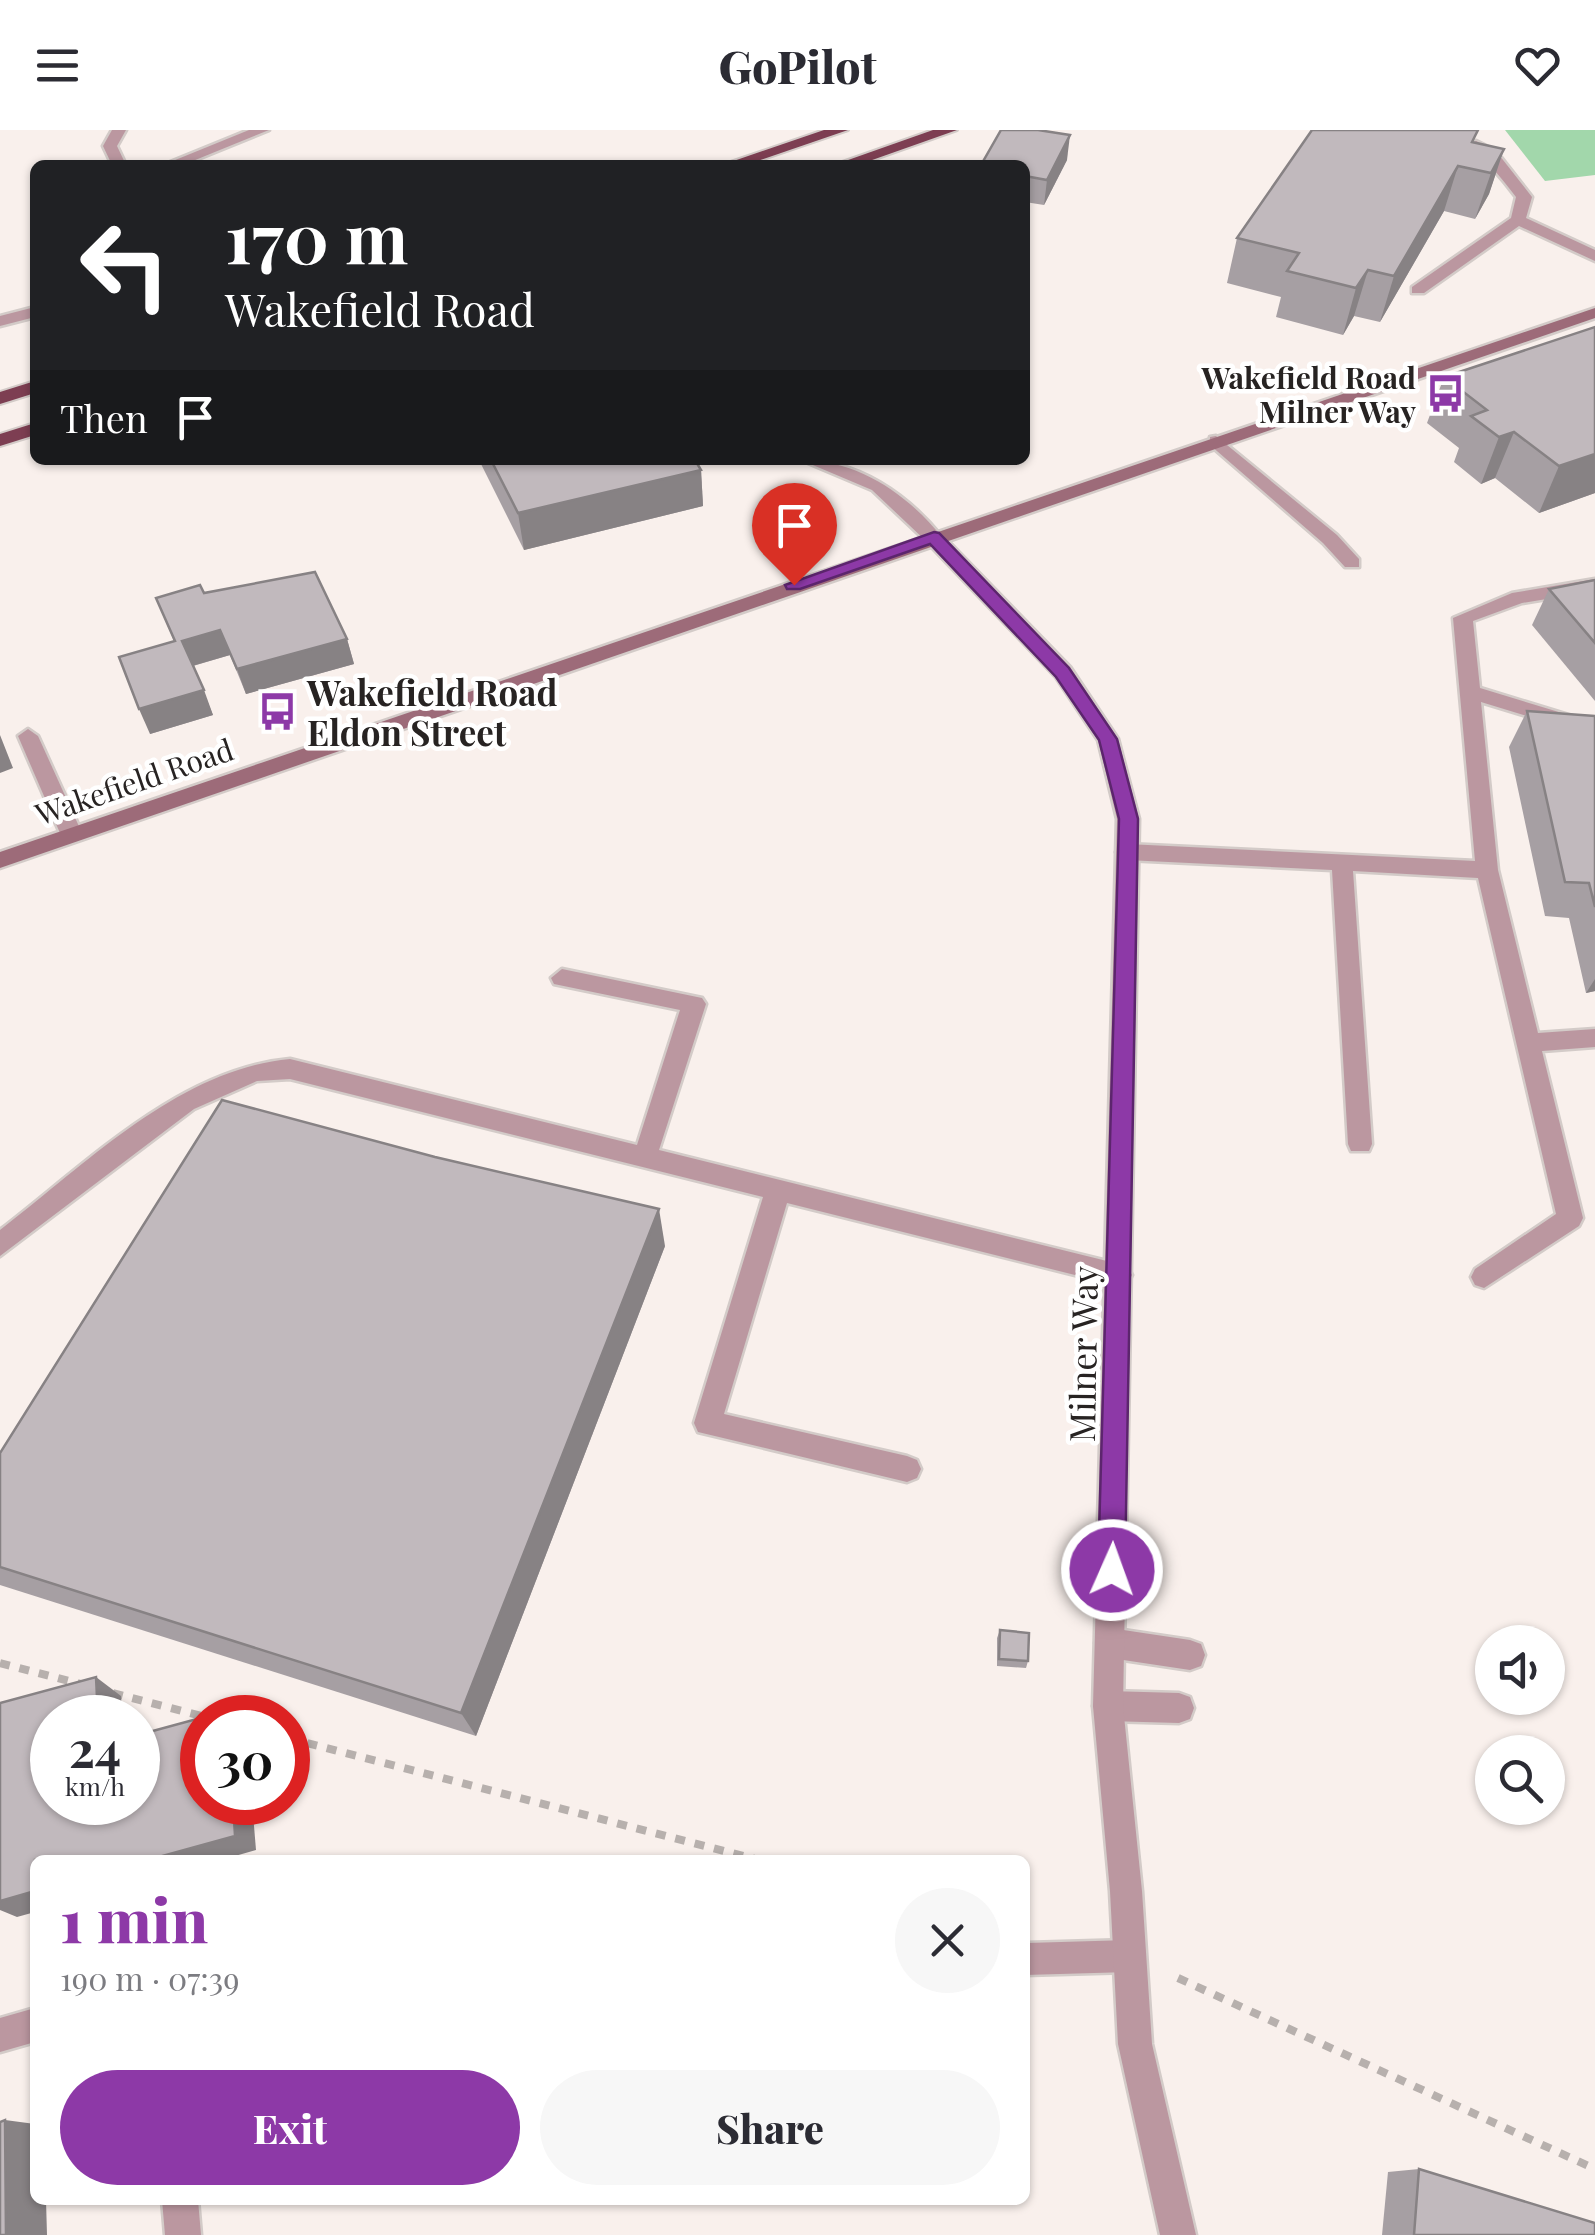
<!DOCTYPE html>
<meta charset="utf-8">
<style>
body{margin:0;font-family:"Playfair Display",serif;background:#f7f7f7;color:#2b2b33;height:100vh;display:flex;flex-direction:column;font-size:38px;white-space:nowrap}
*{box-sizing:border-box;margin:0}
p{font-size:32px;color:#7c7c81}
.icon{flex:none;width:55px;height:55px;fill:none;stroke:currentColor;stroke-width:2;stroke-linecap:round;stroke-linejoin:round}
.map{position:relative;flex:1;overflow:hidden}
.side{position:absolute;left:30px;top:1725px;width:1000px;height:350px;display:flex;flex-direction:column;background:#fff;border-radius:15px;box-shadow:0 2px 8px #0004}
.side>*{flex:none}
.hud{position:absolute;left:30px;top:30px;width:1000px;height:305px;border-radius:15px;box-shadow:0 2px 8px #0004;background:#202124;color:#fff;overflow:hidden}
.tools{position:absolute;left:1475px;top:1495px;display:grid;gap:20px}
.tools a{display:grid;place-items:center;width:90px;height:90px;border-radius:50%;background:#fff;box-shadow:0 2px 8px #0004;font-size:50px}
.speed{position:absolute;left:30px;top:1565px;display:flex;gap:20px;font-size:50px;font-weight:700;text-align:center}
.speed>*{display:grid;place-content:center;width:130px;height:130px;border-radius:50%;background:#fff;box-shadow:0 2px 8px #0004;line-height:1}
.speed small{font-size:25px;font-weight:400}
.speed .limit{border:15px solid #d22;background:#fff;color:#111}
.pin{position:absolute;display:grid;place-items:center;width:85px;height:85px;color:#fff;margin:-102px -42px;border-radius:50% 50% 50% 0;rotate:-45deg;box-shadow:0 0 10px #0007}
.pin .icon{rotate:45deg}
.me{position:absolute;width:110px;margin:-55px;rotate:2deg;stroke-linejoin:round;filter:drop-shadow(0 0 8px #0008)}
.turn{display:flex;align-items:center;gap:35px;height:210px;padding:0 30px;font-size:45px}
.turn .icon{width:130px;height:130px;stroke-width:2.5}
.turn b{display:block;font-size:70px;line-height:85px}
.then{display:flex;align-items:center;height:95px;padding:0 30px;background:#0003;gap:20px;font-size:38px}
.round{display:grid;place-items:center;flex:none;width:105px;height:105px;border-radius:52px;background:#f7f7f7}
.head{display:flex;align-items:center;justify-content:space-between;height:170px;padding:0 30px}
h1{font-size:60px;font-weight:800;line-height:75px;color:#8d39a7}
.action{display:flex;gap:20px;margin-top:auto;padding:20px 30px}
.action a{flex:1;height:115px;border-radius:60px;background:#8d39a7;color:#fff;font-size:40px;font-weight:800;line-height:115px;text-align:center}
.action a+a{background:#f7f7f7;color:#2b2b33}
header{display:flex;justify-content:space-between;align-items:center;height:130px;padding:0 30px;background:#fff;font-size:45px;font-weight:800}
.map>svg:first-child{display:block}
.green{fill:#a2d7ab}
.lines{fill:none;stroke-linecap:round;stroke-linejoin:round}
.service-casing{stroke:#d3cbc8;stroke-width:5}
.minor-casing{stroke:#d3cbc8;stroke-width:5}
.secondary-casing{stroke:#d3cbc8;stroke-width:5}
.trunk-casing{stroke:#d3cbc8;stroke-width:4}
.path{stroke:#b7b0ad;stroke-width:8;stroke-dasharray:10 10;stroke-linecap:butt}
.service{fill:#bb97a0;fill-rule:evenodd}
.minor{fill:#bb97a0;fill-rule:evenodd}
.secondary{fill:#9d6b79;fill-rule:evenodd}
.trunk{fill:#7d3e52;fill-rule:evenodd}
.wall{fill:#a69fa3}
.shaded-wall{fill:#878284}
.building{fill:#c1b9bd;stroke:#878284;stroke-width:2.5}
.route{fill:#8d39a7;stroke:#5c256d;stroke-width:2.5}
.labels{text-anchor:middle;dominant-baseline:central;stroke-width:9;stroke-linejoin:round;paint-order:stroke}
.far-poi-label{font-size:30px;font-weight:bold;fill:#272322;stroke:#fff;text-anchor:end}
.far-street-label{font-size:30px;fill:#272322;stroke:#fff}
.poi-label{font-size:35px;font-weight:bold;fill:#272322;stroke:#fff;text-anchor:start}
.street-label{font-size:35px;fill:#272322;stroke:#fff}
</style>
<header><svg class="icon" aria-label="menu" viewBox="0 0 24 24"><path d="M4 6h16M4 12h16M4 18h16"/></svg>GoPilot<svg class="icon" aria-label="heart" viewBox="0 0 24 24"><path d="M12 20l-8-8c-3-5 5-10 8-4 3-6 11-1 8 4z"/></svg></header>
<div class="map">
<svg width="1595" height="2105" viewBox="0 0 1595 2105">
<rect width="100%" height="100%" fill="#f9f0ec"/>
<!-- green -->
<path class="green" d="M 1505,0 L 1595,0 L 1595,45 L 1545,51 Z"/>
<g class="lines">
<defs>
<g id="service">
<path d="M 112,0 L 126,0 L 117,16 L 126,35 L 112,35 L 103,16 Z"/>
<path d="M 249,0 L 269,0 L 183,35 L 163,35 Z"/>
<path d="M 1476,11 L 1496,21 L 1532,67 L 1526,88 L 1595,120 L 1595,131 L 1519,96 L 1424,163 L 1412,163 L 1412,157 L 1511,88 L 1516,67 C 1501,47 1487,31 1469,15 Z"/>
<path d="M 35,177 L 35,187 L 0,196 L 0,186 Z"/>
<path d="M 1216,306 L 1337,405 L 1359,429 L 1359,437 L 1345,437 L 1323,413 L 1210,315 L 1210,307 Z"/>
<path d="M 801,330 C 858,330 907,364 942,407 L 940,411 L 926,411 L 872,360 Z"/>
<path d="M 1595,449 L 1595,461 L 1522,473 L 1473,491 L 1480,558 L 1595,593 L 1595,607 L 1481,572 L 1498,740 L 1538,903 L 1595,899 L 1595,917 L 1542,921 L 1583,1088 L 1579,1096 L 1484,1158 L 1475,1155 L 1471,1147 L 1475,1139 L 1556,1084 L 1478,748 L 1353,741 L 1372,1014 L 1369,1021 L 1351,1021 L 1348,1014 L 1332,740 L 1127,730 L 1116,722 L 1127,714 L 1475,731 L 1453,488 L 1512,463 Z"/>
<path d="M 28,599 L 38,606 L 82,703 L 79,708 L 71,711 L 60,703 L 18,606 Z"/>
<path d="M 562,839 L 702,868 L 706,874 L 659,1020 L 1119,1134 L 1128,1137 L 1132,1145 L 1128,1153 L 1119,1156 L 787,1073 L 724,1284 L 907,1326 L 917,1330 L 921,1339 L 917,1348 L 907,1352 L 698,1302 L 694,1293 L 763,1067 L 290,949 L 257,951 L 194,979 L 0,1126 L 0,1100 C 85,1035 179,939 290,929 L 637,1015 L 680,880 L 554,854 L 551,848 Z"/>
<path d="M 1110,1498 L 1190,1510 L 1201,1514 L 1205,1525 L 1201,1536 L 1190,1540 L 1110,1528 L 1100,1523 L 1095,1513 L 1100,1503 Z"/>
<path d="M 1108,1561 L 1179,1563 L 1190,1567 L 1194,1578 L 1190,1589 L 1179,1593 L 1108,1591 L 1097,1587 L 1093,1576 L 1097,1565 Z"/>
<path d="M 1129,1810 L 1141,1814 L 1145,1826 L 1141,1838 L 1129,1842 L 1025,1845 L 1027,1813 Z"/>
<path d="M 35,1878 L 35,1912 L 0,1922 L 0,1888 Z"/>
</g>
<g id="minor">
<path d="M 933,401 L 940,403 L 1070,537 L 1118,609 L 1139,689 L 1123,1576 L 1142,1761 L 1152,1914 L 1196,2105 L 1160,2105 L 1118,1914 L 1110,1761 L 1093,1576 L 1117,689 L 1098,610 L 1056,547 L 926,411 L 924,407 Z"/>
<path d="M 162,2070 L 198,2070 L 201,2105 L 165,2105 Z"/>
</g>
<path id="secondary" d="M 1595,178 L 1595,188 L 0,738 L 0,722 Z"/>
<g id="trunk">
<path d="M 824,0 L 848,0 L 746,35 L 722,35 Z"/>
<path d="M 933,0 L 957,0 L 858,35 L 834,35 Z"/>
<path d="M 35,251 L 35,263 L 0,274 L 0,262 Z"/>
<path d="M 35,293 L 35,305 L 0,316 L 0,304 Z"/>
</g>
</defs>
<!-- service casing -->
<use href="#service" class="service-casing"/>
<!-- minor casing -->
<use href="#minor" class="minor-casing"/>
<!-- secondary casing -->
<use href="#secondary" class="secondary-casing"/>
<!-- trunk casing -->
<use href="#trunk" class="trunk-casing"/>
<!-- path -->
<g class="path">
<path d="M 0,1533 L 81,1554"/>
<path d="M 113,1563 L 209,1588"/>
<path d="M 288,1608 L 759,1730"/>
<path d="M 1178,1848 L 1595,2039"/>
</g>
<!-- service -->
<use href="#service" class="service"/>
<!-- minor -->
<use href="#minor" class="minor"/>
<!-- secondary -->
<use href="#secondary" class="secondary"/>
<!-- trunk -->
<use href="#trunk" class="trunk"/>
</g>
<!-- wall -->
<g class="wall">
<path d="M 1476,13 L 1504,19 L 1489,64 L 1475,89 L 1444,81 L 1380,192 L 1354,186 L 1343,205 L 1276,187 L 1281,167 L 1227,153 L 1237,108 Z"/>
<path d="M 1067,30 L 1044,75 L 1025,72 L 1025,35 Z"/>
<path d="M 1444,247 L 1595,363 L 1539,383 L 1495,348 L 1481,354 L 1454,332 L 1459,318 L 1427,293 Z"/>
<path d="M 479,330 L 695,330 L 701,340 L 703,376 L 524,420 Z"/>
<path d="M 1595,450 L 1595,571 L 1532,495 L 1549,459 Z"/>
<path d="M 204,463 L 347,509 L 354,534 L 246,564 L 230,525 L 193,536 L 213,585 L 150,604 L 174,511 L 156,468 Z"/>
<path d="M 1527,581 L 1595,586 L 1595,861 L 1586,863 L 1569,788 L 1545,786 L 1509,617 Z"/>
<path d="M 665,1116 L 476,1606 L 0,1455 L 0,1323 Z"/>
<path d="M 1000,1500 L 1028,1531 L 1026,1538 L 997,1536 L 997,1508 Z"/>
<path d="M 1419,2039 L 1595,2105 L 1382,2105 L 1388,2042 Z"/>
</g>
<!-- shaded-wall -->
<g class="shaded-wall">
<path d="M 1070,5 L 1067,30 L 1044,75 L 1047,50 Z"/>
<path d="M 1504,19 L 1489,64 L 1475,89 L 1491,43 Z"/>
<path d="M 1458,36 L 1444,81 L 1380,192 L 1394,146 Z"/>
<path d="M 1368,140 L 1354,186 L 1343,205 L 1356,158 Z"/>
<path d="M 1514,302 L 1495,348 L 1481,354 L 1499,307 Z"/>
<path d="M 1595,324 L 1595,363 L 1539,383 L 1559,336 Z"/>
<path d="M 701,340 L 703,376 L 524,420 L 518,383 Z"/>
<path d="M 220,500 L 230,525 L 192,536 L 182,511 Z"/>
<path d="M 347,509 L 354,534 L 246,564 L 237,539 Z"/>
<path d="M 204,560 L 213,585 L 150,604 L 139,579 Z"/>
<path d="M 0,605 L 13,638 L 0,643 Z"/>
<path d="M 1595,849 L 1595,861 L 1586,863 Z"/>
<path d="M 659,1079 L 665,1116 L 476,1606 L 461,1583 Z"/>
<path d="M 96,1547 L 121,1566 L 122,1588 L 98,1588 Z"/>
<path d="M 233,1672 L 252,1672 L 256,1720 L 221,1730 L 148,1730 Z"/>
<path d="M 35,1761 L 35,1782 L 17,1787 L 0,1780 L 0,1771 Z"/>
<path d="M 5,1990 L 35,1994 L 35,2070 L 46,2070 L 47,2105 L 6,2105 Z"/>
</g>
<!-- building -->
<g class="building">
<path d="M 1001,0 L 1038,0 L 1070,5 L 1047,50 L 1025,46 L 1025,35 L 981,35 Z"/>
<path d="M 1312,0 L 1478,0 L 1472,12 L 1504,19 L 1491,43 L 1458,36 L 1394,146 L 1368,140 L 1356,158 L 1287,141 L 1299,123 L 1237,108 Z"/>
<path d="M 1595,197 L 1595,324 L 1559,336 L 1514,302 L 1499,307 L 1471,286 L 1487,280 L 1444,247 Z"/>
<path d="M 491,330 L 695,330 L 701,340 L 518,383 Z"/>
<path d="M 315,442 L 347,509 L 237,539 L 220,500 L 182,511 L 204,560 L 139,579 L 119,527 L 175,511 L 156,468 L 200,455 L 204,463 Z"/>
<path d="M 1595,450 L 1595,513 L 1549,459 Z"/>
<path d="M 1527,581 L 1595,586 L 1595,777 L 1589,753 L 1565,752 Z"/>
<path d="M 222,970 L 435,1027 L 659,1079 L 461,1583 L 0,1437 L 0,1323 Z"/>
<path d="M 1000,1500 L 1029,1503 L 1028,1531 L 999,1529 Z"/>
<path d="M 96,1547 L 98,1588 L 52,1588 L 52,1672 L 138,1672 L 138,1605 L 226,1581 L 227,1588 L 202,1588 L 202,1672 L 233,1672 L 235,1706 L 148,1730 L 35,1730 L 35,1761 L 0,1771 L 0,1573 Z"/>
<path d="M 5,1990 L 6,2105 L 0,2105 L 0,1992 Z"/>
<path d="M 1419,2039 L 1595,2093 L 1595,2105 L 1414,2105 Z"/>
</g>
<!-- route -->
<path class="route" d="M 934,402 L 939,403 L 1069,538 L 1117,609 L 1138,689 L 1125,1440 L 1121,1449 L 1112,1452 L 1102,1449 L 1098,1440 L 1119,689 L 1099,610 L 1056,547 L 930,414 L 800,459 L 787,459 L 785,455 Z"/>
<!-- icons -->
<defs>
<symbol id="bus-bare" viewBox="-9 -9 18 18"><path d="M-5-6H5V4H4V6H2V4H-2V6H-4V4H-5ZM-3.5-4V0h7V-4ZM-3.5 1.2v1.5H-2V1.2ZM2 1.2v1.5H3.5V1.2Z" fill="#8d39a7" stroke="#fff" stroke-width="2.5" paint-order="stroke"/></symbol>
</defs>
<g fill-rule="evenodd">
<use href="#bus-bare" x="1418" y="236" width="55" height="55"/>
<use href="#bus-bare" x="250" y="554" width="55" height="55"/>
</g>
<g class="labels">
<!-- far-poi labels -->
<g class="far-poi-label">
<text x="1416" y="247">Wakefield Road<tspan x="1416" dy="34">Milner Way</tspan></text>
</g>
<!-- far-street labels -->
<g class="far-street-label">
<text transform="translate(134 651) rotate(-19)">Wakefield Road</text>
</g>
<!-- poi labels -->
<g class="poi-label">
<text x="307" y="561">Wakefield Road<tspan x="307" dy="40">Eldon Street</tspan></text>
</g>
<!-- street labels -->
<g class="street-label">
<text transform="translate(1082 1224) rotate(-89)">Milner Way</text>
</g>
</g>
</svg>
<div class="tools">
<a><svg class="icon" aria-label="sound" viewBox="0 0 24 24"><path d="M4 9h4l5-4v14l-5-4H4zM17 9q2 3 0 6"/></svg></a>
<a><svg class="icon" aria-label="search" viewBox="0 0 24 24"><circle cx="10" cy="10" r="6"/><path d="M15 15l6 6"/></svg></a>
</div>
<div class="speed"><div>24<small>km/h</small></div><div class="limit">30</div></div>
<div class="pin" style="left:794px;top:455px;background:#d93025"><svg class="icon" aria-label="arrive" viewBox="0 0 24 24"><path d="M6 21V4h12l-3 4 3 4H6"/></svg></div>
<svg class="me" style="left:1112px;top:1440px" viewBox="-20 -20 40 40"><circle r="17" fill="#8d39a7" stroke="#fff" stroke-width="3"/><path d="M0-11L8 9 0 5-8 9z" fill="#fff"/></svg>
<div class="hud">
<div class="turn"><svg class="icon" aria-label="left" viewBox="0 0 24 24"><path d="M17 20v-9H6M10 6l-5 5 5 5"/></svg><div><b>170 m</b>Wakefield Road</div></div>
<div class="then">Then<svg class="icon" aria-label="arrive" viewBox="0 0 24 24"><path d="M6 21V4h12l-3 4 3 4H6"/></svg></div>
</div>
<section class="side">
<div class="head"><div><h1>1 min</h1><p>190 m · 07:39</p></div><a class="round"><svg class="icon" aria-label="close" viewBox="0 0 24 24"><path d="M6 6l12 12M18 6L6 18"/></svg></a></div>
<div class="action"><a>Exit</a><a>Share</a></div>
</section>
</div>
